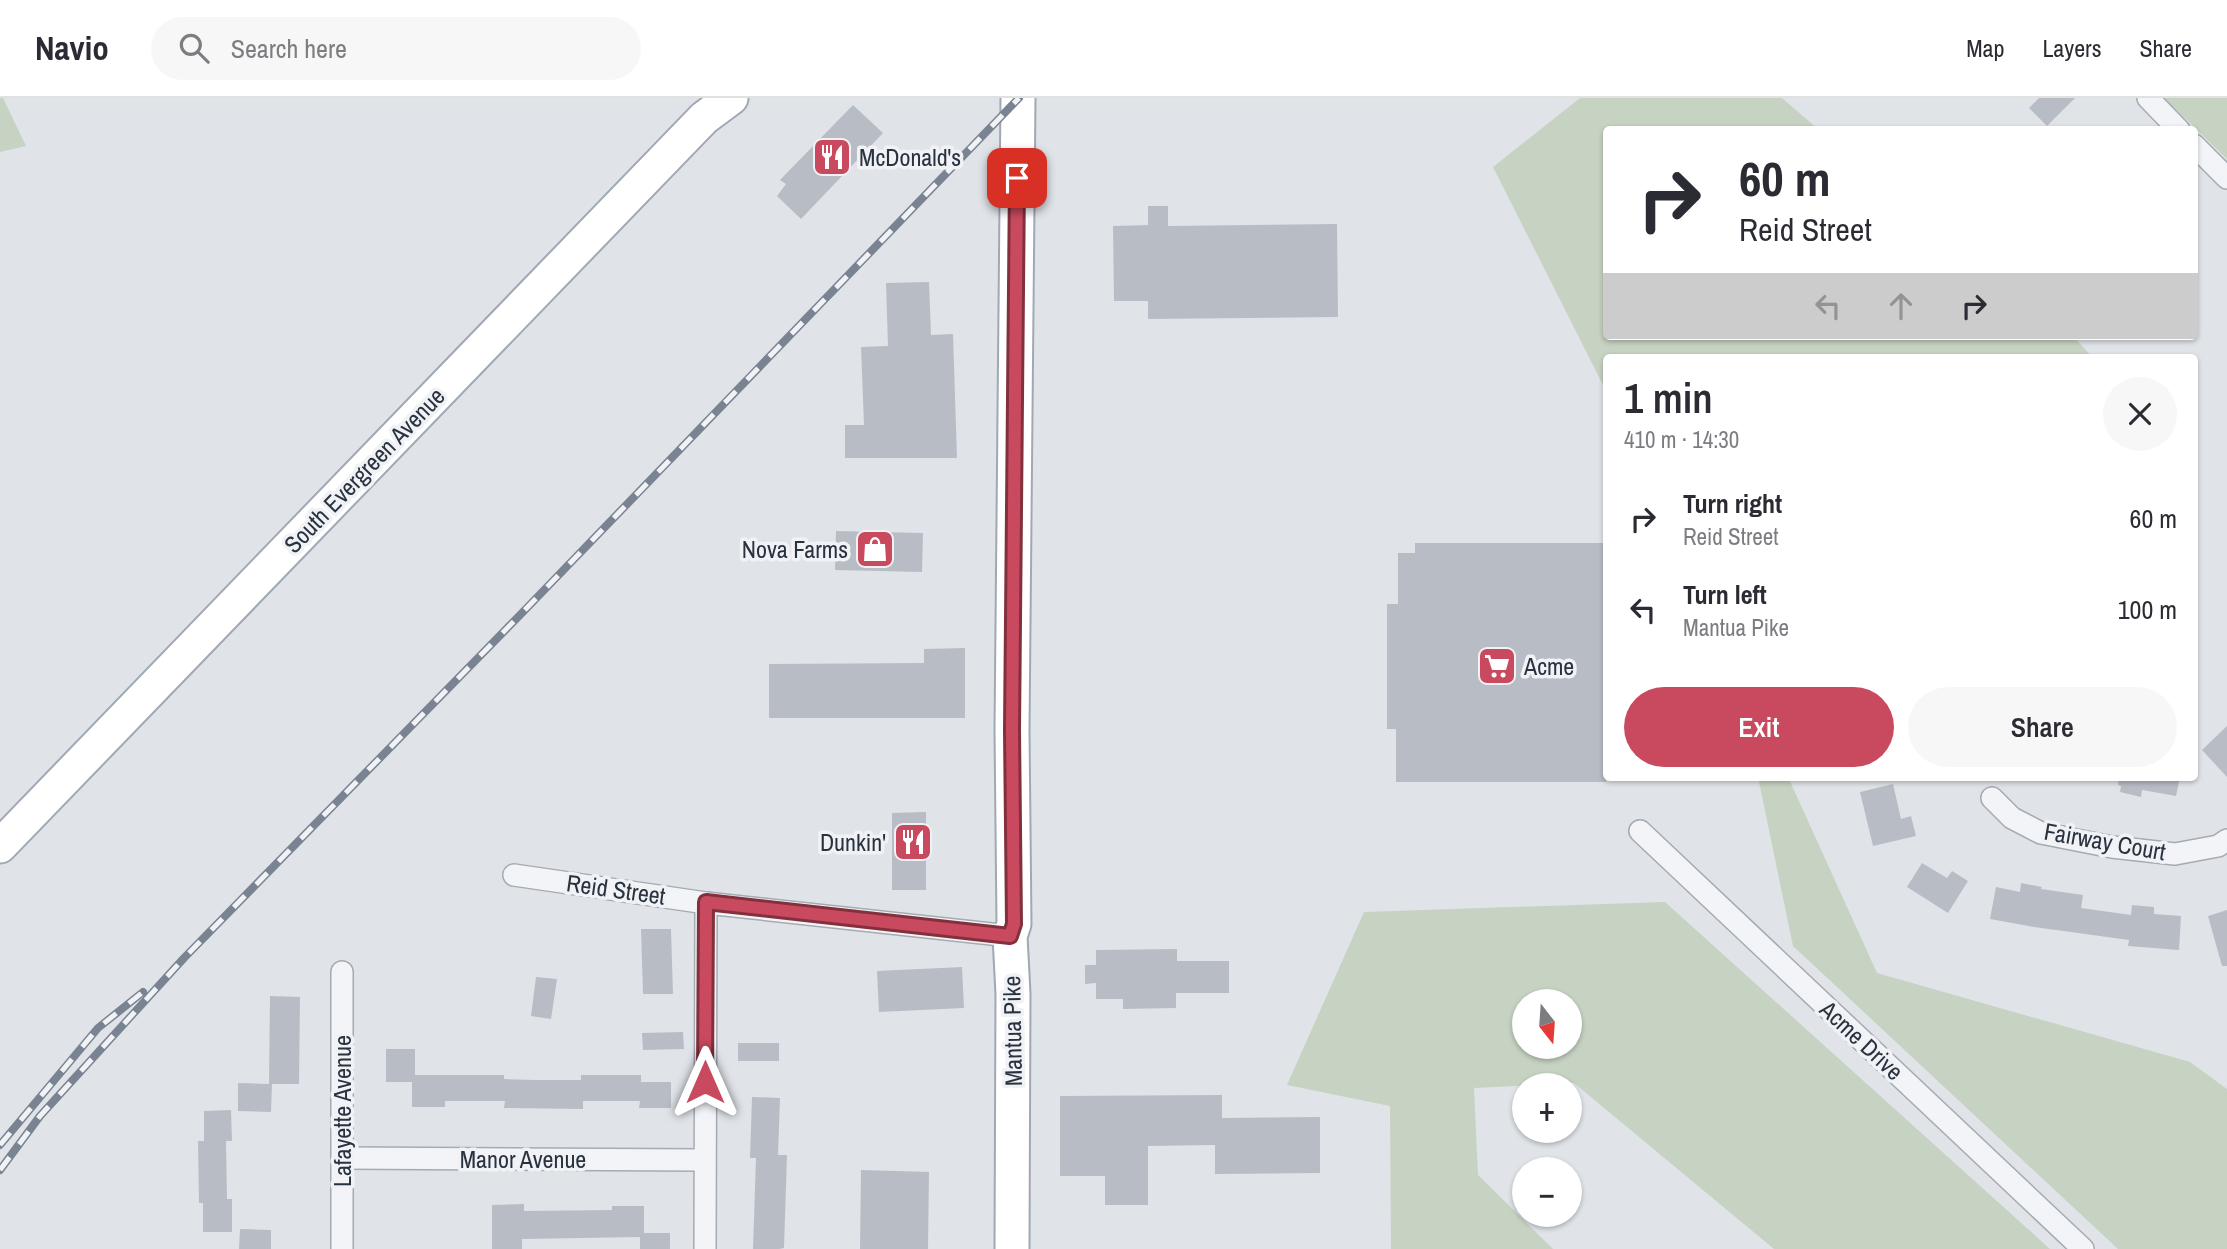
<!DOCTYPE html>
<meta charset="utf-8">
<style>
body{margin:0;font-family:"Archivo Narrow",sans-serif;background:#f7f7f7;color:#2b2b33;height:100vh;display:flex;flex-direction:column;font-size:26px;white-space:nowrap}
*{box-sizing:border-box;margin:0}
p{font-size:23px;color:#7c7c81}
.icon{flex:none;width:38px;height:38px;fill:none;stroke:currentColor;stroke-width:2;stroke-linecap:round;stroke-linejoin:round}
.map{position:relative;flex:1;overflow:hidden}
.drawer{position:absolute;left:1603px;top:256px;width:595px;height:427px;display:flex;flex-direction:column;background:#fff;border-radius:7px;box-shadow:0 2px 5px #0004}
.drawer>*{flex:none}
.top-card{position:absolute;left:1603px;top:28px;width:595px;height:214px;border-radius:7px;box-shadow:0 2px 5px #0004;background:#fff;color:#2b2b33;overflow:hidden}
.needle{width:46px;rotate:163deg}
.buttons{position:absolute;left:1512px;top:891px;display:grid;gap:14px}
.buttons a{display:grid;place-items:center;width:70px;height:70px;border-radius:50%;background:#fff;box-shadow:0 2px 5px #0004;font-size:35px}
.pin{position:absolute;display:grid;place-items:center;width:60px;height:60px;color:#fff;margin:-30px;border-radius:14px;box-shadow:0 4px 10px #0006}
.me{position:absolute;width:77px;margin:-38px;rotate:0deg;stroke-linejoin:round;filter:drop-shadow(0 0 5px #0008)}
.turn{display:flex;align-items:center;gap:24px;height:147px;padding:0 21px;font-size:32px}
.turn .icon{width:91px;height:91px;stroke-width:2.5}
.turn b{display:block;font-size:49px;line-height:60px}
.lanes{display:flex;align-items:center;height:66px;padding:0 21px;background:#0003;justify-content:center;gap:35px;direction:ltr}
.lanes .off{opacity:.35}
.round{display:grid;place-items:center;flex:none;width:74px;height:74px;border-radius:37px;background:#f7f7f7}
.summary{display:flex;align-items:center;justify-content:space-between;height:119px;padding:0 21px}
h1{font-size:42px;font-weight:600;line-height:52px}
.primary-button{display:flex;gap:14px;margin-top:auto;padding:14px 21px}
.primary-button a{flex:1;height:80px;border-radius:42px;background:#c94a5e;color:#fff;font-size:28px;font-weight:600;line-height:80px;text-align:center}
.primary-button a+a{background:#f7f7f7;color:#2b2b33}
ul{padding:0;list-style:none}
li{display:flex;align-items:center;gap:21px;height:91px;padding:0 21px}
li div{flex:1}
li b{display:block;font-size:26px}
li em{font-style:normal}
header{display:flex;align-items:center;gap:42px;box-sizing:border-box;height:98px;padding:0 35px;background:#fff;border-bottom:2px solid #e1e1e2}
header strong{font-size:33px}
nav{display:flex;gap:38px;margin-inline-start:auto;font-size:24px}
.search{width:490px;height:63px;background:#f7f7f7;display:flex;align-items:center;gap:18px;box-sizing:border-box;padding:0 24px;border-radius:38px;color:#7c7c81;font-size:26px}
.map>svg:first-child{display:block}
.green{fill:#c6d2c2;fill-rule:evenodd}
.building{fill:#b8bdc5}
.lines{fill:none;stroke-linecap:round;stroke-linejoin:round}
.minor-casing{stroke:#a5abb3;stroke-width:24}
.primary-casing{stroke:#a0a8b4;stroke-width:37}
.minor{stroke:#f3f4f7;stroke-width:21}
.primary{stroke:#fff;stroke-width:33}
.rail-casing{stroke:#7a8392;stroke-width:8}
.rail{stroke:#f0f2f6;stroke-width:5;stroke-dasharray:16;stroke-linecap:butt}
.route-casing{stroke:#83303d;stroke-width:18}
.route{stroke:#c94a5e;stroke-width:12}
.labels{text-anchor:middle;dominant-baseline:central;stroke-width:7;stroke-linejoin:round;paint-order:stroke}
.poi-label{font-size:24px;fill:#29323f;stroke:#f0f2f6;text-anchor:start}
.street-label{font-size:24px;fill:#29323f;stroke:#f0f2f6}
</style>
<header>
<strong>Navio</strong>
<div class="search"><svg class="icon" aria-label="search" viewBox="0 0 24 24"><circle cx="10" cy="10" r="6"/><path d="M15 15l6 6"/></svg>Search here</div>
<nav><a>Map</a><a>Layers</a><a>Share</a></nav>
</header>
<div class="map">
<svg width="2227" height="1151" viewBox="0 0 2227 1151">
<rect width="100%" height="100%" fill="#e0e4e9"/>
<!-- green -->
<g class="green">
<path d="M 0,0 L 3,0 L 26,48 L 0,54 Z"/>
<path d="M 1580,0 L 1782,0 L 1818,31 L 1606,32 L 1606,238 L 2073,238 L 2092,259 L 1606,259 L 1606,293 L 1493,69 Z"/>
<path d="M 2164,0 L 2227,0 L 2227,61 Z"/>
<path d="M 1758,679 L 1788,679 L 1877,875 L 2190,964 L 2227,991 L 2227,1151 L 2118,1151 L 1793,848 Z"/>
<path d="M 1665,804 L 2050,1151 L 1774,1151 L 1574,985 L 1474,990 L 1478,1077 L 1553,1151 L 1391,1151 L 1390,1008 L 1287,987 L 1364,814 ZM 1524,903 L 1570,903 L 1570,948 L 1524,948 Z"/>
</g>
<!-- building -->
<g class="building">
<path d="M 2039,0 L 2075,0 L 2047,28 L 2029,10 Z"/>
<path d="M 853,7 L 883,35 L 801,121 L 777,98 L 786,86 L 780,82 Z"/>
<path d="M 1148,108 L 1168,108 L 1168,128 L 1337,126 L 1338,219 L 1148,221 L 1148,203 L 1114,203 L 1113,128 L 1148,127 Z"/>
<path d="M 929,184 L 931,237 L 953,236 L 957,360 L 845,360 L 845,327 L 864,327 L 861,249 L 888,248 L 886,185 Z"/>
<path d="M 836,433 L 923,435 L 922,474 L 835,472 Z"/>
<path d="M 1415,445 L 1606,445 L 1606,684 L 1396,684 L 1396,631 L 1387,631 L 1387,506 L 1398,506 L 1398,455 L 1415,455 Z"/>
<path d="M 965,550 L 965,620 L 769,620 L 769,566 L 924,565 L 924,551 Z"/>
<path d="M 2227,628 L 2227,679 L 2202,652 Z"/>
<path d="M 2119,679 L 2180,679 L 2176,698 L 2142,692 L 2141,699 L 2120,694 L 2121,688 L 2118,687 Z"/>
<path d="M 1893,686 L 1901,721 L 1911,718 L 1916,738 L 1873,748 L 1860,694 Z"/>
<path d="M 926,714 L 926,792 L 892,792 L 892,715 Z"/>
<path d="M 1922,765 L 1947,780 L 1952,773 L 1968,783 L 1948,815 L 1907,789 Z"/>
<path d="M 2021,785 L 2042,789 L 2041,791 L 2083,797 L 2081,810 L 2131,817 L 2132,807 L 2154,809 L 2154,816 L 2181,818 L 2179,852 L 2128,848 L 2129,842 L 2034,829 L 1990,821 L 1996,789 L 2020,794 Z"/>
<path d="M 2227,812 L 2227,868 L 2222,868 L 2208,818 Z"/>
<path d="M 641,831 L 671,831 L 673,896 L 643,896 Z"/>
<path d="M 1177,851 L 1177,863 L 1229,863 L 1229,895 L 1176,895 L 1176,910 L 1123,911 L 1123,901 L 1096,901 L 1096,885 L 1085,886 L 1085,867 L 1096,867 L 1096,852 Z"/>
<path d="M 962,869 L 964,910 L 879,914 L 877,873 Z"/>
<path d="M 536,879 L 557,881 L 551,921 L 531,918 Z"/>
<path d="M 270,898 L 300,899 L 299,986 L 272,986 L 271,1014 L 238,1013 L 238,985 L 269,986 Z"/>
<path d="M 683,934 L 684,951 L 643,952 L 642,935 Z"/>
<rect x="738" y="945" width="41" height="18"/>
<path d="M 386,951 L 415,951 L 415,977 L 504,977 L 504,981 L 536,982 L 581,982 L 581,977 L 641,977 L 641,984 L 671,984 L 671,1010 L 639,1010 L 640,1003 L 583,1003 L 583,1011 L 504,1010 L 505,1003 L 445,1003 L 445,1009 L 412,1009 L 412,984 L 386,984 Z"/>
<path d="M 1222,997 L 1222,1020 L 1320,1019 L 1320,1075 L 1215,1076 L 1215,1047 L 1148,1048 L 1148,1107 L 1105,1107 L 1105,1078 L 1060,1078 L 1060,998 Z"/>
<path d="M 752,999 L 780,1000 L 778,1057 L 787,1057 L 784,1150 L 779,1151 L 753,1151 L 756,1060 L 750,1060 Z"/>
<path d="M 231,1012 L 232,1043 L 226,1043 L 227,1101 L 232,1101 L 232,1134 L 203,1134 L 203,1105 L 199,1105 L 198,1043 L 204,1043 L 204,1013 Z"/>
<path d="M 861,1072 L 929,1074 L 928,1151 L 860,1151 Z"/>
<path d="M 524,1106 L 524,1113 L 612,1112 L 612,1108 L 644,1108 L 644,1135 L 670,1135 L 670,1151 L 640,1151 L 640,1139 L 522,1141 L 522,1151 L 492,1151 L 492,1107 Z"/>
<path d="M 240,1131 L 271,1132 L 271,1151 L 239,1151 Z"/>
</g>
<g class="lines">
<defs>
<g id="minor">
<path d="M 2148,0 L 2179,32"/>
<path d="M 2194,47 L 2227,80"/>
<path d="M 1992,700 L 2012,720 L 2041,735 L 2112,749 L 2175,756 L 2218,748 L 2227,742"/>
<path d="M 1640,733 L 2083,1151"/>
<path d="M 514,777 L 706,805 L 1010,838"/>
<path d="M 342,874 L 342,1151"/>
<path d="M 343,1060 L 704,1062"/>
<path d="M 705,1151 L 706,805"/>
</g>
<g id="primary">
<path d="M 0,748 L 704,20 L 731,0"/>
<path d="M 1012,1151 L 1013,896 L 1010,838 L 1014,826 L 1012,632 L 1018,0"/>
</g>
</defs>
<!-- minor casing -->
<use href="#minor" class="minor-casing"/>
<!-- primary casing -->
<use href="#primary" class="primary-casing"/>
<!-- minor -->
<use href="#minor" class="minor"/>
<!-- primary -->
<use href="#primary" class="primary"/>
<defs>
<g id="rail">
<path d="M 0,1047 L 98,930 L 143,894"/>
<path d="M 0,1072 L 40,1018 L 184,860 L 521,516 L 1019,0"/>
</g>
</defs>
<!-- rail casing -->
<use href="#rail" class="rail-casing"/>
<!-- rail -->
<use href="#rail" class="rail"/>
</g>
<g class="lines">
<defs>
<path id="route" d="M 705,984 L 706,804 L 1010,838 L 1014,826 L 1012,632 L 1017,80"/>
</defs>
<!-- route casing -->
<use href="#route" class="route-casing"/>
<!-- route -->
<use href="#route" class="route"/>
</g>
<!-- icons -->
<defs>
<symbol id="restaurant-square" viewBox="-11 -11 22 22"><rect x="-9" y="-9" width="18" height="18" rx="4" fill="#c94a5e" stroke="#f0f2f6"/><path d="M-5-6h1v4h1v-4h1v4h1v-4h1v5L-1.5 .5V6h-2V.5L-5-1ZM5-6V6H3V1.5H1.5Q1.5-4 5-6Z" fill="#fff"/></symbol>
<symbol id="shop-square" viewBox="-11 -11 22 22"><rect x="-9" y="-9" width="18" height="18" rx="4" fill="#c94a5e" stroke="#f0f2f6"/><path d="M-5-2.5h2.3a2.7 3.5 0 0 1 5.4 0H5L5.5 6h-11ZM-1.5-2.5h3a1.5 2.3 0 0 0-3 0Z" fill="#fff"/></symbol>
<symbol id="supermarket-square" viewBox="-11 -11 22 22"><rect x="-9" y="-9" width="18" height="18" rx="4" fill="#c94a5e" stroke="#f0f2f6"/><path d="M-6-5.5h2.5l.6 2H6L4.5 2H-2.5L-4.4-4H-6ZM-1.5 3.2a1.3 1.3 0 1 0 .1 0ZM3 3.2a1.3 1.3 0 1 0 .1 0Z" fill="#fff"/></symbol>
</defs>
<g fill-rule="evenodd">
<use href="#restaurant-square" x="810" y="37" width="44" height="44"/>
<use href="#shop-square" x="853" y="429" width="44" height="44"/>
<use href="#supermarket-square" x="1475" y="546" width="44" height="44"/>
<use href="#restaurant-square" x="891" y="722" width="44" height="44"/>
</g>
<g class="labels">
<!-- poi labels -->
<g class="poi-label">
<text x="859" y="59">McDonald's</text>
<text x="848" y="451" text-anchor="end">Nova Farms</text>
<text x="1524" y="568">Acme</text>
<text x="886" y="744" text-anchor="end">Dunkin'</text>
</g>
<!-- street labels -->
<g class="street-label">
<text transform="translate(364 372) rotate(-46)">South Evergreen Avenue</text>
<text transform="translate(2105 743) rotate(10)">Fairway Court</text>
<text transform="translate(616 791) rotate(8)">Reid Street</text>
<text transform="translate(1012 933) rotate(-91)">Mantua Pike</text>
<text transform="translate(1862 942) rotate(43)">Acme Drive</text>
<text transform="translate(342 1013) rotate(-90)">Lafayette Avenue</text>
<text x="523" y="1061">Manor Avenue</text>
</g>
</g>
</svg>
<div class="buttons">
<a><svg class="needle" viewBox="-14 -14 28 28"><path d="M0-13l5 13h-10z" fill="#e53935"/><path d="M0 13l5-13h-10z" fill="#7c7c81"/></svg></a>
<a>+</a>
<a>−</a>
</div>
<div class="pin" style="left:1017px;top:80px;background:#d93025"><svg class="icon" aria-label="arrive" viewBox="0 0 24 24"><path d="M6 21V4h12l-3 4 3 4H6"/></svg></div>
<svg class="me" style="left:705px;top:984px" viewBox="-20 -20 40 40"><path d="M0-17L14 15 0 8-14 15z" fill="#c94a5e" stroke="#fff" stroke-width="4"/></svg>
<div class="top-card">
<div class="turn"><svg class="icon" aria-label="right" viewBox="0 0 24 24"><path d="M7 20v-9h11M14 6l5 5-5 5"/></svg><div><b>60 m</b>Reid Street</div></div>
<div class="lanes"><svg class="icon off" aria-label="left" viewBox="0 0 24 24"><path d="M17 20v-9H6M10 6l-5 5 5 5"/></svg><svg class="icon off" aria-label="ahead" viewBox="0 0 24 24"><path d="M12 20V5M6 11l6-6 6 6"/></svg><svg class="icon" aria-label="right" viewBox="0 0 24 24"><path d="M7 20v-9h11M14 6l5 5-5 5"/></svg></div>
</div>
<section class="drawer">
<div class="summary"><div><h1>1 min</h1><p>410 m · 14:30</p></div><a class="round"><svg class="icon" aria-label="close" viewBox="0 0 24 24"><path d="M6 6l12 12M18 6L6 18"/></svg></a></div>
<ul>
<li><svg class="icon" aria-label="right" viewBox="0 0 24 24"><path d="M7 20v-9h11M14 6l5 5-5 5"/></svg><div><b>Turn right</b><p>Reid Street</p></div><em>60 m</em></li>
<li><svg class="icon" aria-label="left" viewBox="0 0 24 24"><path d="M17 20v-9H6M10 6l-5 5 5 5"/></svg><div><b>Turn left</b><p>Mantua Pike</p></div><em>100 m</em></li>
</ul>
<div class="primary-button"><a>Exit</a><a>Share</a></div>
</section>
</div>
